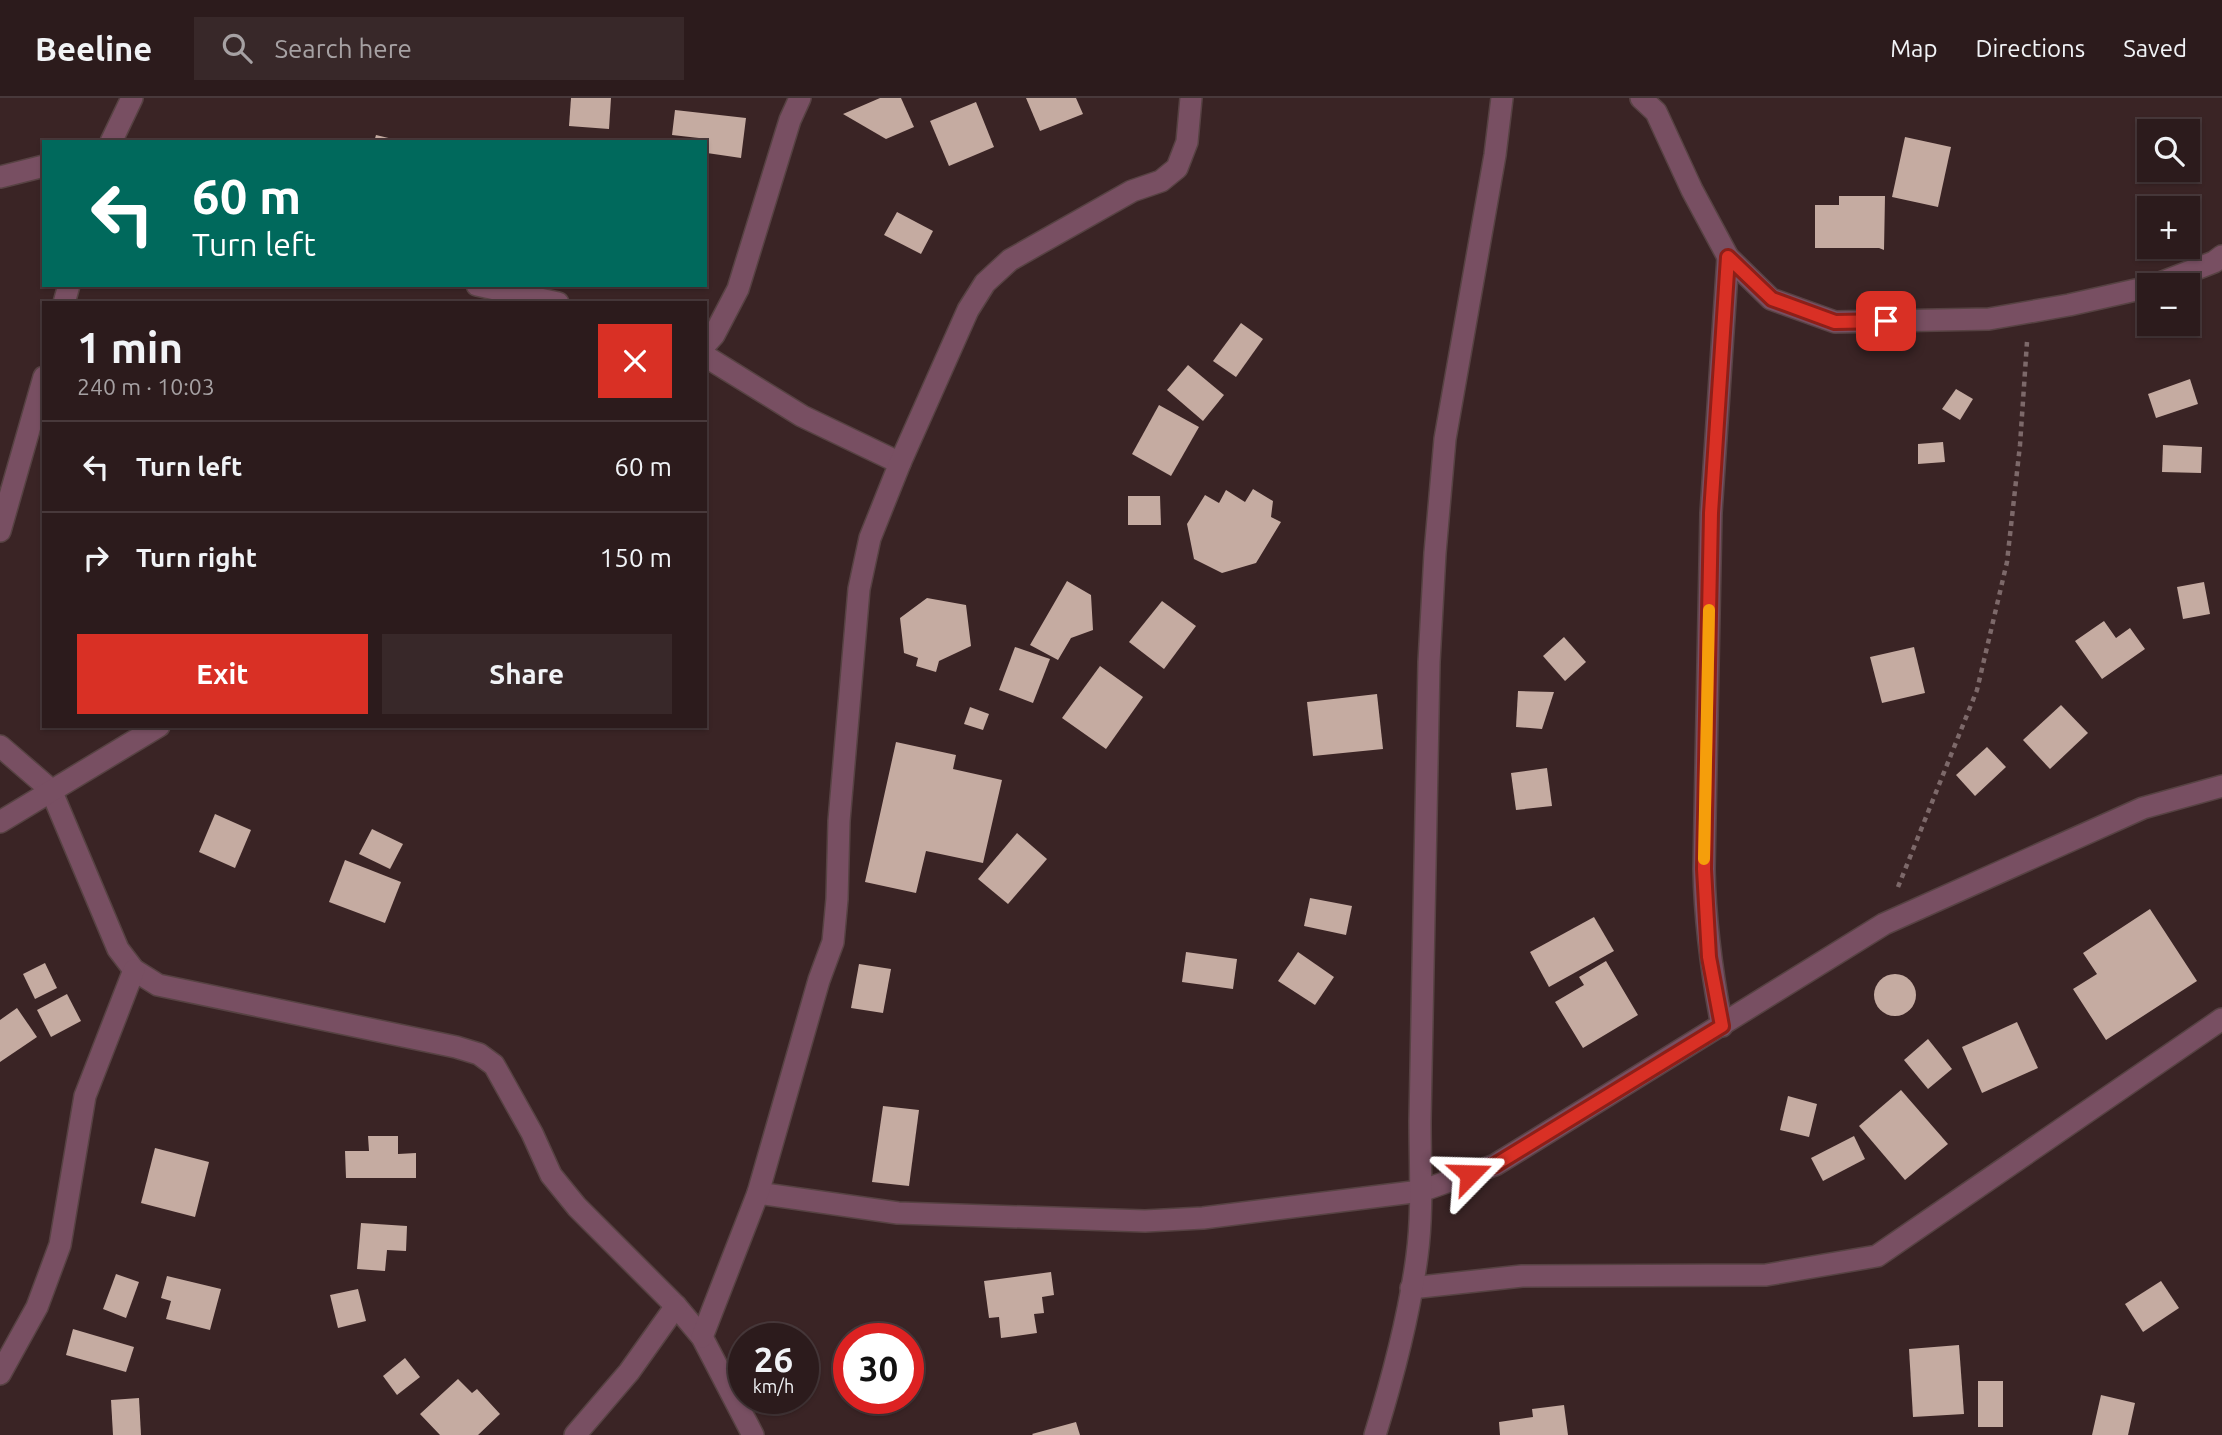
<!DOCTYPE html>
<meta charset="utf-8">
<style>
body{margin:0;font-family:Ubuntu,sans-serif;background:#382829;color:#f1f3f6;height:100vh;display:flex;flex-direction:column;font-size:26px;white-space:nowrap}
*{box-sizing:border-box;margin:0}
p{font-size:23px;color:#a6a1a3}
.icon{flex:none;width:38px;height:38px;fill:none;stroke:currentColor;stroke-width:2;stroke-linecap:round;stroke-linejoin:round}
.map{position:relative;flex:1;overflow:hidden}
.panel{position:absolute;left:42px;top:203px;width:665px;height:427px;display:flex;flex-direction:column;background:#2c1b1c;border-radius:0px;box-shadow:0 2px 5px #0004,0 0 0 2px #48393b}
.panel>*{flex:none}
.hud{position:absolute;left:42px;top:42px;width:665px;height:147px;border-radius:0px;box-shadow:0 2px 5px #0004,0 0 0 2px #48393b;background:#00695c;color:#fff;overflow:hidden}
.buttons{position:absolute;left:2137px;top:21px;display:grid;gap:14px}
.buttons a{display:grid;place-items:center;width:63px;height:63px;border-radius:0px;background:#2c1b1c;box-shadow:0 2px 5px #0004,0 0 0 2px #48393b;font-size:35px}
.speed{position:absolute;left:728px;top:1225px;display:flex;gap:14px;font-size:35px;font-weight:700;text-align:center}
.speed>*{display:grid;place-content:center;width:91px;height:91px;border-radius:50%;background:#2c1b1c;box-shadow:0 2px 5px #0004,0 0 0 2px #48393b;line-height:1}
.speed small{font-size:18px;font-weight:400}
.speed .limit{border:10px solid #d22;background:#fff;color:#111}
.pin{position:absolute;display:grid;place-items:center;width:60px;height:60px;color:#fff;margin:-30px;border-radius:14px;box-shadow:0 4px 10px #0006}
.me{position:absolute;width:77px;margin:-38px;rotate:68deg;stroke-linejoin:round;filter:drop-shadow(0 0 5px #0008)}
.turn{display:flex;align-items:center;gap:24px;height:147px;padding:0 35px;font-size:32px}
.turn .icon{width:91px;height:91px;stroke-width:2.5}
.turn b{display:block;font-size:49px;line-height:60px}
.round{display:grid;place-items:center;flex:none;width:74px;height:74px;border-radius:0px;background:#382829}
.headline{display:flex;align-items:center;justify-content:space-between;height:119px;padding:0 35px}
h1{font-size:42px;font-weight:700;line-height:52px}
.button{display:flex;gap:14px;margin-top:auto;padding:14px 35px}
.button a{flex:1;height:80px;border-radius:0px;background:#d93025;color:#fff;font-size:28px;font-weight:700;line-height:80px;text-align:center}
.button a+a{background:#382829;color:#f1f3f6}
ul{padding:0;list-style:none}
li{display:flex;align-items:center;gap:21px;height:91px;padding:0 35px;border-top:2px solid #48393b}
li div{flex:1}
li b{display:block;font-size:26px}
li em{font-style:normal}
header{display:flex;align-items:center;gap:42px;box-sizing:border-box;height:98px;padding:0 35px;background:#2c1b1c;border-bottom:2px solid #48393b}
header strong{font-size:33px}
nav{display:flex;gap:38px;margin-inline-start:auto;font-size:24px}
.search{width:490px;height:63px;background:#382829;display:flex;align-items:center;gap:18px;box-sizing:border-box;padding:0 24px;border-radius:0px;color:#a6a1a3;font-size:26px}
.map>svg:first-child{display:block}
.building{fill:#c5aba1}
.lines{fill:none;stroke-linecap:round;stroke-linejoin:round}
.minor-casing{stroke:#574243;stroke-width:24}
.path{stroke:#7d696a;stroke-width:4.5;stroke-dasharray:5 5;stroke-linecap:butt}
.minor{stroke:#784f62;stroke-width:21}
.route-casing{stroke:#8d1f18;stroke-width:18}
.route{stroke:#d93025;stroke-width:12}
.slow{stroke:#f59e0b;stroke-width:12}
</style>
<header>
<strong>Beeline</strong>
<div class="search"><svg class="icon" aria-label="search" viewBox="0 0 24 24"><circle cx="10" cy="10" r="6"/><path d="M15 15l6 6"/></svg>Search here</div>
<nav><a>Map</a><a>Directions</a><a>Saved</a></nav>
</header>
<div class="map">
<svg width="2222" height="1337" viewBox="0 0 2222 1337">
<rect width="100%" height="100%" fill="#3a2425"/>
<!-- building -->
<g class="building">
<path d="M 571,0 L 611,0 L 609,31 L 569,28 Z"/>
<path d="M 880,0 L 901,0 L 914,29 L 886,41 L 843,16 Z"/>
<path d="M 1026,0 L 1076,0 L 1083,16 L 1040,33 Z"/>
<path d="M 976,4 L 994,49 L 949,68 L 930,23 Z"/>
<path d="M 675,12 L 746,20 L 741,60 L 707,55 L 708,41 L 672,37 Z"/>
<path d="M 376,37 L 401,43 L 401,44 L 374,44 Z"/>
<path d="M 1905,39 L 1951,49 L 1938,109 L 1892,99 Z"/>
<path d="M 1839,98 L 1885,98 L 1884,152 L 1879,150 L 1815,150 L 1815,107 L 1839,107 Z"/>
<path d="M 897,114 L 933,133 L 921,156 L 884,137 Z"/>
<path d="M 1241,225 L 1263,241 L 1236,279 L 1213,263 Z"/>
<path d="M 1188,267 L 1224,297 L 1203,323 L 1167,292 Z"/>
<path d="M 2190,281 L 2198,306 L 2156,320 L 2148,296 Z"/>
<path d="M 1956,291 L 1973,301 L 1960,322 L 1942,311 Z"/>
<path d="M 1159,307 L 1199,329 L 1171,378 L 1132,356 Z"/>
<path d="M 1943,344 L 1945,364 L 1918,366 L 1918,346 Z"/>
<path d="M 2163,347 L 2202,349 L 2201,375 L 2162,374 Z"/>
<path d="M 1253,391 L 1273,403 L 1271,419 L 1281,424 L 1256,465 L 1222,475 L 1194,461 L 1187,426 L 1205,397 L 1219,405 L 1226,392 L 1245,404 Z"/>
<path d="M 1128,398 L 1160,398 L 1161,427 L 1128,427 Z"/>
<path d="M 1067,483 L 1091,497 L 1093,532 L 1071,540 L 1058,562 L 1030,547 Z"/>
<path d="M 2204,484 L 2210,516 L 2183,521 L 2177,489 Z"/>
<path d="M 927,500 L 966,507 L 971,548 L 939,563 L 936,574 L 916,568 L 918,560 L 904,555 L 900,520 Z"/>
<path d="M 1162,503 L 1196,528 L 1164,571 L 1129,544 Z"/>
<path d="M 2104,523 L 2116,540 L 2130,530 L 2145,551 L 2102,581 L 2075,543 Z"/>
<path d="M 1564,539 L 1586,564 L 1565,583 L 1543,558 Z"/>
<path d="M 1015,549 L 1050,561 L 1033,605 L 999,592 Z"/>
<path d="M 1914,549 L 1925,595 L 1882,605 L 1870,559 Z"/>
<path d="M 1100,568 L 1143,599 L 1106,651 L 1062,620 Z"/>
<path d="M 1518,593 L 1554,594 L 1542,631 L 1516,629 Z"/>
<path d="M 1377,596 L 1383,651 L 1313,658 L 1307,604 Z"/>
<path d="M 2061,607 L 2088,635 L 2050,671 L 2023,642 Z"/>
<path d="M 970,609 L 989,616 L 983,632 L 964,626 Z"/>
<path d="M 896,644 L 956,657 L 953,671 L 1002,682 L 983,765 L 926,753 L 916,795 L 865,784 Z"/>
<path d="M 1987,649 L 2006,669 L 1975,698 L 1956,677 Z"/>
<path d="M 1547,670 L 1552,708 L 1516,712 L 1511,675 Z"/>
<path d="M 215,716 L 251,732 L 235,770 L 199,754 Z"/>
<path d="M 372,731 L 403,746 L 390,771 L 359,756 Z"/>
<path d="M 1017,735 L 1047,761 L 1008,806 L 978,781 Z"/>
<path d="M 345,762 L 401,784 L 385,825 L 329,804 Z"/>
<path d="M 1310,800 L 1352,808 L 1346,837 L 1304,828 Z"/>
<path d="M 2150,811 L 2197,883 L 2106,942 L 2073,891 L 2097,876 L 2083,855 Z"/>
<path d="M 1594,819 L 1614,853 L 1549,889 L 1530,854 Z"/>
<path d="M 1186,854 L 1237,861 L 1233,891 L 1182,884 Z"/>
<path d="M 1298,854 L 1334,879 L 1315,907 L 1278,883 Z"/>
<path d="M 1606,863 L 1638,917 L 1583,950 L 1555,904 L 1584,887 L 1579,879 Z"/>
<path d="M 45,865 L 57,890 L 35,901 L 23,876 Z"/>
<path d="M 859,866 L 891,871 L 883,915 L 851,910 Z"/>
<circle cx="1895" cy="897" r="21"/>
<path d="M 67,896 L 81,923 L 51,939 L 37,912 Z"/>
<path d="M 17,910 L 37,939 L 0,964 L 0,922 Z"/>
<path d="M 2017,924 L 2038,970 L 1982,995 L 1962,949 Z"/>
<path d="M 1928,941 L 1952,971 L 1928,991 L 1904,962 Z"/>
<path d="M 1901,992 L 1948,1046 L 1905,1082 L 1859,1028 Z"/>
<path d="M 1788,998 L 1817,1006 L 1809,1039 L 1780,1032 Z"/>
<path d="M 883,1008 L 919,1012 L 909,1088 L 872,1084 Z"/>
<path d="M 368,1038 L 398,1038 L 398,1056 L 416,1055 L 416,1080 L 346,1080 L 345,1053 L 369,1053 Z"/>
<path d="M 1854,1038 L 1865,1061 L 1823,1083 L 1811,1060 Z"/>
<path d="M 155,1050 L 209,1064 L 195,1119 L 141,1105 Z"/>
<path d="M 361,1125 L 407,1128 L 406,1153 L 387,1152 L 385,1173 L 357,1171 Z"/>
<path d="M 1051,1174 L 1054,1197 L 1042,1199 L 1044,1215 L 1034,1216 L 1037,1235 L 1001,1240 L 999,1219 L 989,1220 L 984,1183 Z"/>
<path d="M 116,1176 L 139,1184 L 126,1220 L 103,1211 Z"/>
<path d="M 167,1178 L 221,1191 L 210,1232 L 166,1221 L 171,1203 L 161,1200 Z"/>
<path d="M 2161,1183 L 2179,1210 L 2143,1234 L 2125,1206 Z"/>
<path d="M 358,1191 L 366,1223 L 338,1230 L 330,1197 Z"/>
<path d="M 73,1231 L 134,1249 L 126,1274 L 66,1257 Z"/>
<path d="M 1959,1247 L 1964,1316 L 1913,1319 L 1909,1251 Z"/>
<path d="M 405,1260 L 420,1279 L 397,1297 L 383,1278 Z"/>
<path d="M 458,1281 L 472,1295 L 477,1291 L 500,1316 L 478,1337 L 440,1337 L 420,1316 Z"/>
<rect x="1978" y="1283" width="25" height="46"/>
<path d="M 2101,1297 L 2135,1305 L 2128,1337 L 2092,1337 Z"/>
<path d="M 139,1300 L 141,1337 L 113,1337 L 111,1302 Z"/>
<path d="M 1564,1307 L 1568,1337 L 1500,1337 L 1499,1324 L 1533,1319 L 1532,1311 Z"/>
<path d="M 1076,1324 L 1080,1337 L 1033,1337 L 1032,1336 Z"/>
</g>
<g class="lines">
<defs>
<g id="minor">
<path d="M 1641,0 L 1656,14 L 1692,92 L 1728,159 L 1771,201 L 1835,224 L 1989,221 L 2069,207 L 2149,189"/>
<path d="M 111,44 L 132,0"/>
<path d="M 0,79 L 44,68"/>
<path d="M 477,187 L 558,205"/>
<path d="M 2155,187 L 2214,164 L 2222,158"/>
<path d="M 64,205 L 69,187"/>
<path d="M 705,247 L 714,237 L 738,191 L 790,22 L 800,0"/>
<path d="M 705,258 L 802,318 L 900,365"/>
<path d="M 0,433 L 44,279"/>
<path d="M 0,648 L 51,692 L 118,851 L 134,872 L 158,887 L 456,949 L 479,956 L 494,967 L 532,1035 L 551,1077 L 577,1109 L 676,1208 L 702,1239 L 753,1337"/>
<path d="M 0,724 L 159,628"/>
<path d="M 1722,928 C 1712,876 1705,825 1704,771 L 1711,415 L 1728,159"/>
<path d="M 758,1095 L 898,1115 L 1145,1123 L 1203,1120 L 1421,1093 L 1495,1067 L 1884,826 L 2143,710 L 2222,688"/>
<path d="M 1411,1190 L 1522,1178 L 1766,1177 L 1877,1158 L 2222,921"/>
<path d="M 702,1239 L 758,1095 L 819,882 L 833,844 L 837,801 L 839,723 L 859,491 L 870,440 L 900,365 L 968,212 L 985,185 L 1010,162 L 1132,93 L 1161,83 L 1177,70 L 1187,44 L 1191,0"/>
<path d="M 0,1276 L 37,1209 L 60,1147 L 85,998 L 134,872"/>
<path d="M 575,1337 L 629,1274 L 676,1208"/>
<path d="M 1375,1337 C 1393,1279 1409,1219 1417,1158 C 1423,1114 1420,1068 1420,1023 L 1429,564 L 1435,455 L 1445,341 L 1495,57 L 1502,0"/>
</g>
</defs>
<!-- minor casing -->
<use href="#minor" class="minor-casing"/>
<!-- path -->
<path class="path" d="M 1898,789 L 1977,592 L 2007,464 L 2020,347 L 2027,244"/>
<!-- minor -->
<use href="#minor" class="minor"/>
</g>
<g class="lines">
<defs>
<path id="route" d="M 1470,1076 L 1495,1067 L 1722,928 L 1709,859 L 1704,771 L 1711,415 L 1728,159 L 1772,201 L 1835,224 L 1886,223"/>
</defs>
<!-- route casing -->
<use href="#route" class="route-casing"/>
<!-- route -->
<use href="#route" class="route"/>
<!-- slow -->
<path class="slow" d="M 1704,761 L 1709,512"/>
</g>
</svg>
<div class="buttons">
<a><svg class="icon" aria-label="search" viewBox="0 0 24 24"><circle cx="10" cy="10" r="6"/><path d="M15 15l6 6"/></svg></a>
<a>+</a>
<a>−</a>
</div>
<div class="speed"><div>26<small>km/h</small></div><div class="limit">30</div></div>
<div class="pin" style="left:1886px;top:223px;background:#d93025"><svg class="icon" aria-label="arrive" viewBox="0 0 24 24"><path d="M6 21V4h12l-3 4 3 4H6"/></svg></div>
<svg class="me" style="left:1470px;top:1076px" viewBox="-20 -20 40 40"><path d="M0-17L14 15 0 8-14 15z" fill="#d93025" stroke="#fff" stroke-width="4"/></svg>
<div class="hud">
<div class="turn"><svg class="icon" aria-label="left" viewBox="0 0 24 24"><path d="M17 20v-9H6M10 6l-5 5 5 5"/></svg><div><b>60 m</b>Turn left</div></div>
</div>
<section class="panel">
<div class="headline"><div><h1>1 min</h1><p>240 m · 10:03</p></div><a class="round" style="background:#d93025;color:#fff"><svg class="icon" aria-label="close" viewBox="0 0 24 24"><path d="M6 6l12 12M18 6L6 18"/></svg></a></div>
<ul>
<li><svg class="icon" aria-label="left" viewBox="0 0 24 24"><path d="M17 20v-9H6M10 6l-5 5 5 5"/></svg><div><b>Turn left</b></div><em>60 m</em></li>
<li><svg class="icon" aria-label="right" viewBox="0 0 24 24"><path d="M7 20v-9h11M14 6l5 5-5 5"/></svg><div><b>Turn right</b></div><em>150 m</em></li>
</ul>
<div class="button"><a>Exit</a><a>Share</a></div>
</section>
</div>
